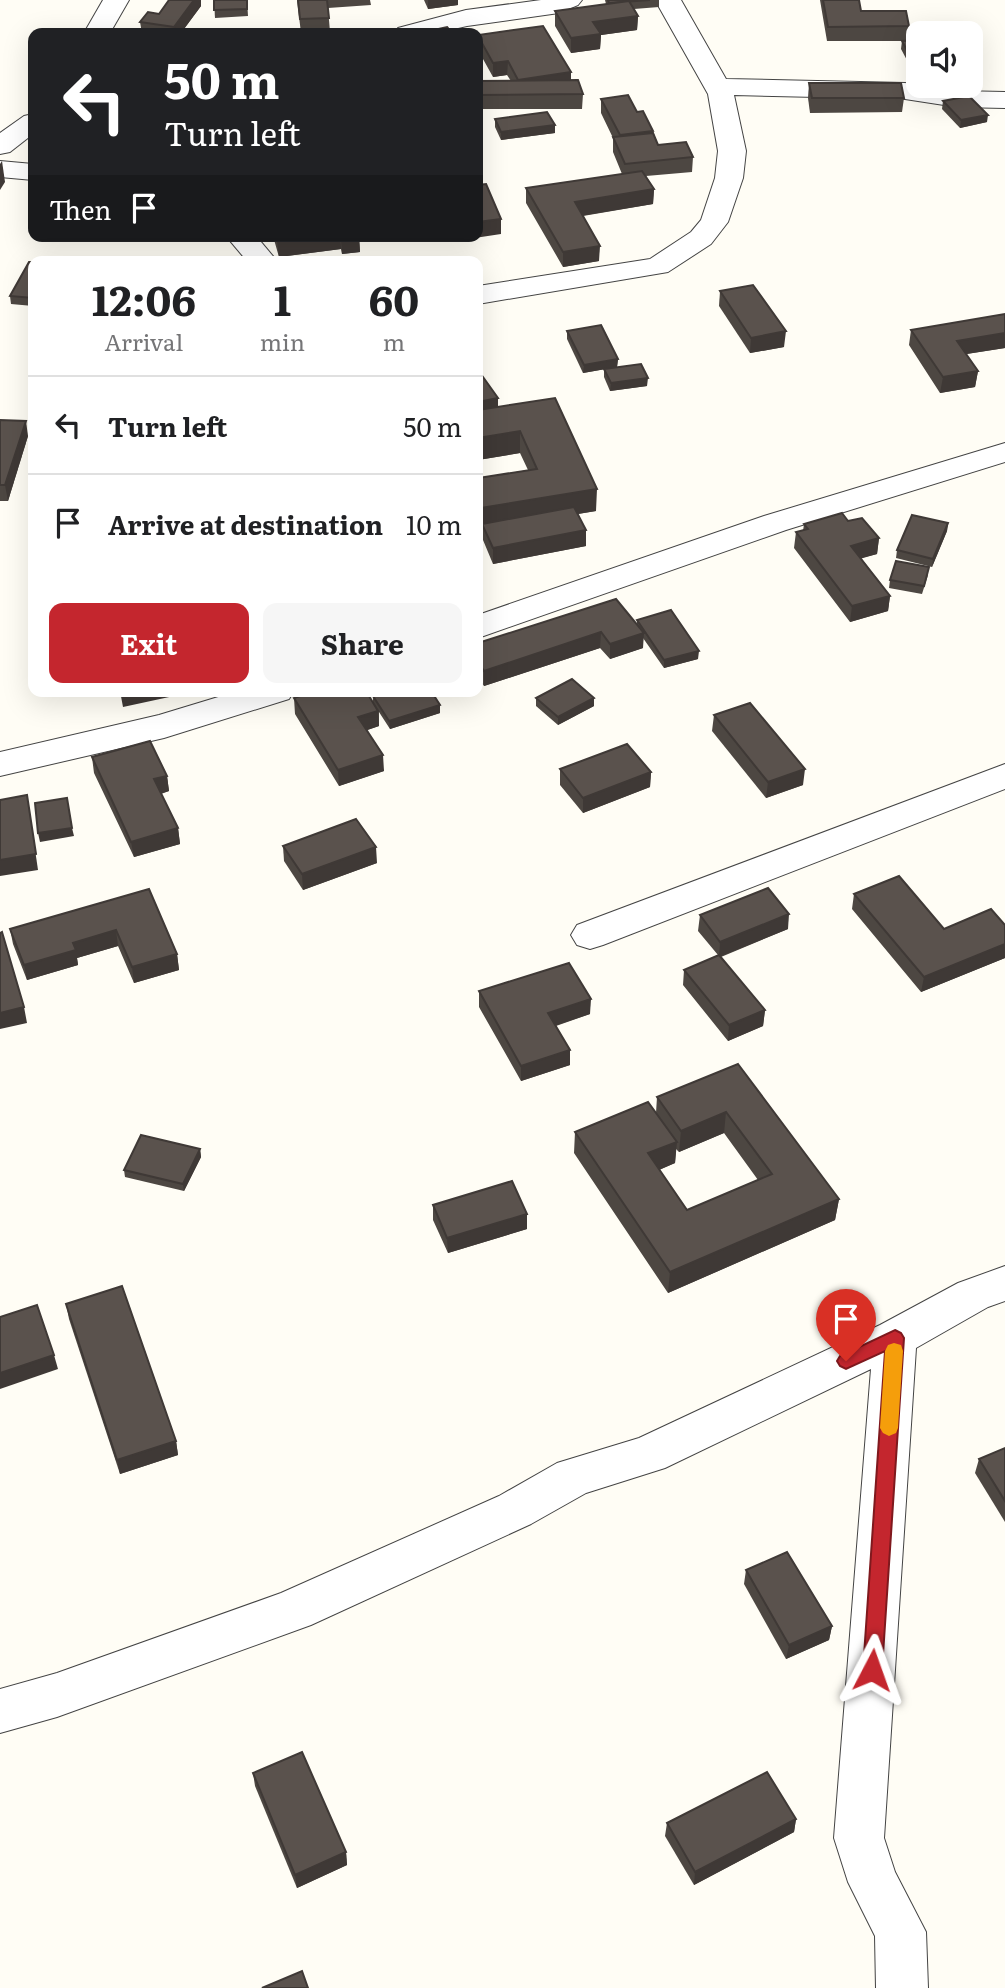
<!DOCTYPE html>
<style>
body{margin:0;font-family:Literata,serif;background:#f6f6f6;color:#202124;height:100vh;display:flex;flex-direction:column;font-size:26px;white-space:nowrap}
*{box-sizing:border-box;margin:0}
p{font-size:23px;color:#757577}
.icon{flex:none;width:38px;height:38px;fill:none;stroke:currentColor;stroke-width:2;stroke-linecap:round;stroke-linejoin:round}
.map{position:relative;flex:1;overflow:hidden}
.panel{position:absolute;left:28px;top:256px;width:455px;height:441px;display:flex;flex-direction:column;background:#fff;border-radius:14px;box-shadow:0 7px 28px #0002}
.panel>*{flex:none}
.guide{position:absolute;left:28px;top:28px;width:455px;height:214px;border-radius:14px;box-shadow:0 7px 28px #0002;background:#202124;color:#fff;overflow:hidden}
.buttons{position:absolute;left:906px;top:21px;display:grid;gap:14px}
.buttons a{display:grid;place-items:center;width:77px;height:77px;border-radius:14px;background:#fff;box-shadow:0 7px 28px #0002;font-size:35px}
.pin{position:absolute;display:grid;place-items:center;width:60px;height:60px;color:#fff;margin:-72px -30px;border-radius:50% 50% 50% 0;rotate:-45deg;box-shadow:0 0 7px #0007}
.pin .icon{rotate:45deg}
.me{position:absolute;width:77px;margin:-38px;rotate:4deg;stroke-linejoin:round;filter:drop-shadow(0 0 5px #0008)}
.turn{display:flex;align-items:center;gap:24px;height:147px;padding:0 21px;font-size:32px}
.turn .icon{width:91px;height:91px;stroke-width:2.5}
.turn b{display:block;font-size:49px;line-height:60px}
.then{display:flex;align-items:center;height:66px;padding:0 21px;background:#0003;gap:14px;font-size:26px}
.eta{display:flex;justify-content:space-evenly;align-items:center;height:119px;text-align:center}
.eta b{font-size:42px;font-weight:700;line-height:49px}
.action{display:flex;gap:14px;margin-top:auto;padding:14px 21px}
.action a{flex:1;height:80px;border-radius:14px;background:#c4262e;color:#fff;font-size:28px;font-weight:700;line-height:80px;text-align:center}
.action a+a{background:#f6f6f6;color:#202124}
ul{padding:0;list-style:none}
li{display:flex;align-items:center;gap:21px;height:98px;padding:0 21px;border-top:2px solid #e0e0e0}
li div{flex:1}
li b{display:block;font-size:26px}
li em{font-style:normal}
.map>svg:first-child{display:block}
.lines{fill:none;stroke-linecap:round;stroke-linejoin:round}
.minor-casing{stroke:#444;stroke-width:2}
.minor{fill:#fff;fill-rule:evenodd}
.wall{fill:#4d4742;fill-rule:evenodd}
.shaded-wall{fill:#3f3936}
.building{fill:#5a524d;stroke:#3f3936;stroke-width:2}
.route{fill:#c4262e;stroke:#7f191e;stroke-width:2}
.slow{fill:#f59e0b}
</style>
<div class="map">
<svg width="1005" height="1988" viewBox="0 0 1005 1988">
<rect width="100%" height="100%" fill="#fffdf5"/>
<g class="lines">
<defs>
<g id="minor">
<path d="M 103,0 L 129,0 L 110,33 L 84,33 Z"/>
<path d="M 541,0 L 582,0 L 578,5 L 559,13 L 467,26 L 436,33 L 394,33 L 398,28 L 466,10 Z"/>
<path d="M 655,0 L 681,0 L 726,79 L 905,83 L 957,91 L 1005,92 L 1005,108 L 957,107 L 905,99 L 734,95 L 746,151 L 743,178 L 728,222 L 711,244 L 668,272 L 478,304 L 478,286 L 650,259 L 691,232 L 701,220 L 715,178 L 718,151 L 708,94 Z"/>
<path d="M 33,114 L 33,134 L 10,152 L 0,154 L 0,133 L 24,116 Z"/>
<path d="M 0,161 L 33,164 L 33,180 L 0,177 Z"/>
<path d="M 226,236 L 256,236 L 277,261 L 247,261 Z"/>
<path d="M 1005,443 L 1005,462 L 786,530 L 478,638 L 478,615 L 764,516 Z"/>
<path d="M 238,691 L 294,691 L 289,699 L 164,738 L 0,776 L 0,752 L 159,715 Z"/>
<path d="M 1005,764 L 1005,789 L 603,945 L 590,949 L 577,945 L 571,935 L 577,925 Z"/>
<path d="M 1005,1266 L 1005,1301 L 988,1307 L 916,1348 L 884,1838 L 895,1872 L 926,1932 L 928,1988 L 876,1988 L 875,1936 L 848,1882 L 834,1838 L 871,1369 L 665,1468 L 586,1493 L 531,1524 L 311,1625 L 57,1717 L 0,1733 L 0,1689 L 57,1673 L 281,1593 L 499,1496 L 557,1463 L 639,1438 L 880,1325 L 958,1283 Z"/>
</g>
</defs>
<!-- minor casing -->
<use href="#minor" class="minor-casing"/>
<!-- minor -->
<use href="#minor" class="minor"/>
</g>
<!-- wall -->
<g class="wall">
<path d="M 169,0 L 201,0 L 201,6 L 181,33 L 142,33 L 140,22 L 159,14 Z"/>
<path d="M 214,0 L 247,0 L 248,16 L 215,18 Z"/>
<path d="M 297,0 L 370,0 L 371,5 L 328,8 L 330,32 L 301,33 Z"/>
<path d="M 424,0 L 458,0 L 458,5 L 428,9 Z"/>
<path d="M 605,0 L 659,0 L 659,7 L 634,9 L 638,16 L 637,30 L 601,35 L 600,49 L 571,53 L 555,26 L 555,11 L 606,4 Z"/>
<path d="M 820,0 L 859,0 L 861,11 L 909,26 L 907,41 L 827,41 Z"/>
<path d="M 478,35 L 571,80 L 583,94 L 582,109 L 478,109 L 478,81 L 511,81 L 507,75 L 493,77 L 478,50 Z"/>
<path d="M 919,40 L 919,81 L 918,81 L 901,49 L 902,41 Z"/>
<path d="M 809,83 L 904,98 L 902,112 L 810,113 L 808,98 Z"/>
<path d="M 601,99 L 637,112 L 653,131 L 658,145 L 693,157 L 692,172 L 646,176 L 654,189 L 653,204 L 583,216 L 599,261 L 563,267 L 526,203 L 526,188 L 622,174 L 613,152 L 613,138 L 601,113 Z"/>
<path d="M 943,101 L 987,122 L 960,128 L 942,109 Z"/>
<path d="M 495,119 L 555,133 L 501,140 L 495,127 Z"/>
<path d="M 273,236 L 359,236 L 360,252 L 342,254 L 341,249 L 279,257 Z"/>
<path d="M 33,262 L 33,306 L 11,304 L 10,296 Z"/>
<path d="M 720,291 L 784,347 L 750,353 L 719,306 Z"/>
<path d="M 911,330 L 1005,348 L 966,354 L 978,371 L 975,387 L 940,393 L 909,345 Z"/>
<path d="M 567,331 L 618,359 L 617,367 L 583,373 L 567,339 Z"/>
<path d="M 604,369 L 647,386 L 610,391 L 604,377 Z"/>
<path d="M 498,398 L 498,407 L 596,511 L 578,514 L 586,530 L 586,546 L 493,564 L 483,540 L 482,529 L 481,530 L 478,521 L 478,478 L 528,470 L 520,453 L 478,460 Z"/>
<path d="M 0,420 L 28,436 L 8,501 L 0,501 Z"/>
<path d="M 848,521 L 879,538 L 877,554 L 861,558 L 890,596 L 888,611 L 850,622 L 794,548 L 796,532 L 803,531 L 804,524 Z"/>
<path d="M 948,523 L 947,531 L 932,567 L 896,558 L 897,550 Z"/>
<path d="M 928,575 L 922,594 L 889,588 L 890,580 Z"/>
<path d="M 637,620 L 698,659 L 664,668 L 643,638 L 643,648 L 610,659 L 600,648 L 484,686 L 478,678 L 478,643 L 637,624 Z"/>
<path d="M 373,696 L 440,705 L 440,713 L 390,729 L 379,712 L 379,726 L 367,730 L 384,771 L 339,786 L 295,714 L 294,698 L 373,703 Z"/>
<path d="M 536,698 L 594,698 L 594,706 L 558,725 L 536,706 Z"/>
<path d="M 714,715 L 803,785 L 766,798 L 712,731 Z"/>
<path d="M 92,757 L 167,776 L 169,791 L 161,794 L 178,828 L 180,844 L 134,857 L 94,773 Z"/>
<path d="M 560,769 L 651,772 L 650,787 L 583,813 L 560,785 Z"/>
<path d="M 283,846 L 377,863 L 303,890 L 284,861 Z"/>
<path d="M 149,889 L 177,954 L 179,970 L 134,983 L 118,946 L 77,958 L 78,965 L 27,980 L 13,944 L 10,929 Z"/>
<path d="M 854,894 L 944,929 L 1005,925 L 1005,958 L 921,992 L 852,909 Z"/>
<path d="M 700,915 L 788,929 L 721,957 L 765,1010 L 763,1026 L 728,1041 L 683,985 L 684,970 L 718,955 L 698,931 Z"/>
<path d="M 479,991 L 590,1014 L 556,1026 L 570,1065 L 521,1081 L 479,1007 Z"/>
<path d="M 738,1064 L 839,1199 L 835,1220 L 668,1293 L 574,1153 L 575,1132 L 656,1113 L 657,1097 ZM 724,1133 L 758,1180 L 687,1210 L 659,1170 L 675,1163 L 676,1149 L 679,1152 Z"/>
<path d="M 200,1149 L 201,1157 L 184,1191 L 125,1177 L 124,1170 Z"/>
<path d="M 433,1205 L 527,1214 L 527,1229 L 448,1253 L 433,1220 Z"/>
<path d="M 66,1304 L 176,1441 L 178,1455 L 120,1474 L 69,1319 Z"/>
<path d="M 1005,1448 L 1005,1522 L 975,1473 L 979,1459 Z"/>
<path d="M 746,1570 L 832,1626 L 829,1640 L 786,1659 L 744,1584 Z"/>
<path d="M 253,1773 L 346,1852 L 347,1865 L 297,1888 L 255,1786 Z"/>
<path d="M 796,1819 L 794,1832 L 694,1885 L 665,1836 L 667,1823 Z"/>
</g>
<!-- shaded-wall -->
<g class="shaded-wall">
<path d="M 194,0 L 201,0 L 201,6 L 181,33 L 175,33 L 174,27 Z"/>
<path d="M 428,0 L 458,0 L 458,5 L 428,9 Z"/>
<path d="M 638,16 L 637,30 L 601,35 L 600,49 L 571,53 L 571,38 L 593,22 Z"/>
<path d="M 508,61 L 507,75 L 493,77 L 493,63 Z"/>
<path d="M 571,72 L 571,86 L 518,94 L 518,80 Z"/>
<path d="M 988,115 L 987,122 L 960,128 L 961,120 Z"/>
<path d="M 555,125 L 555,133 L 501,140 L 501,132 Z"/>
<path d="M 653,131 L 652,146 L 619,150 L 620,135 Z"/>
<path d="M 2,161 L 5,182 L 0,190 L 0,164 Z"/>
<path d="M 654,189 L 653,204 L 574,217 L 575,202 Z"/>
<path d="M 501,219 L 501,234 L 468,239 L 468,236 L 478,236 L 478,222 Z"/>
<path d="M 323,236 L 340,236 L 341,249 L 279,257 L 277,241 Z"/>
<path d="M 359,237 L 360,252 L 342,254 L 341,239 Z"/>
<path d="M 600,246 L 599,261 L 563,267 L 563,252 Z"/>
<path d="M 786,331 L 784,347 L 750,353 L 751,338 Z"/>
<path d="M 1005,333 L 1005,348 L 954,356 L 957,341 Z"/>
<rect x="478" y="349" width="3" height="15"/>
<path d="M 618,359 L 617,367 L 583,373 L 584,365 Z"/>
<path d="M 978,371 L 975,387 L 940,393 L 943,377 Z"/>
<path d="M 648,378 L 647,386 L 610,391 L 611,383 Z"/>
<path d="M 498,398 L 498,413 L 478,418 L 478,402 Z"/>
<path d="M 26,421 L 28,436 L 8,501 L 5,485 Z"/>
<path d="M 520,431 L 520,453 L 478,460 L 478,438 Z"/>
<path d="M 597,489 L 596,511 L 485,529 L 482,524 L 482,529 L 481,530 L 481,508 Z"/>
<path d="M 948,523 L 947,531 L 932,567 L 933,559 Z"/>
<path d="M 586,530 L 586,546 L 493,564 L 493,548 Z"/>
<path d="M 879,538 L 877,554 L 849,562 L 851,546 Z"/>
<path d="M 890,596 L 888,611 L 850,622 L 852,606 Z"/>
<path d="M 601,632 L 600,648 L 484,686 L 484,671 Z"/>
<path d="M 644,633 L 643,648 L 610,659 L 610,644 Z"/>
<path d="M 699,651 L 698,659 L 664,668 L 664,660 Z"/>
<path d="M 120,691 L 197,691 L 123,707 Z"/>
<path d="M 594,698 L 594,706 L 558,725 L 558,717 Z"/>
<path d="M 440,705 L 440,713 L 390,729 L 389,721 Z"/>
<path d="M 378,711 L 379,726 L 359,733 L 358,717 Z"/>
<path d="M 383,755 L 384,771 L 339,786 L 338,770 Z"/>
<path d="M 805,769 L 803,785 L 766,798 L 768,782 Z"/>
<path d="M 651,772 L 650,787 L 583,813 L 583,798 Z"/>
<path d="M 167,776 L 169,791 L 156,795 L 154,779 Z"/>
<path d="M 27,795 L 38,870 L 0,876 L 0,860 Z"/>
<path d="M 72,828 L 74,836 L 40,842 L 38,833 Z"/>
<path d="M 178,828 L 180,844 L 134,857 L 131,842 Z"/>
<path d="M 376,847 L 377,863 L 303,890 L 302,874 Z"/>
<path d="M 789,914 L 788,929 L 719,957 L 720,942 Z"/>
<path d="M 116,930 L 118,946 L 77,958 L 78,965 L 27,980 L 24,965 L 73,943 Z"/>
<path d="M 1005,944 L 1005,958 L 921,992 L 924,977 Z"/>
<path d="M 177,954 L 179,970 L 134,983 L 132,967 Z"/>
<path d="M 591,999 L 590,1014 L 548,1028 L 548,1013 Z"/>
<path d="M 24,1007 L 27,1023 L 0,1029 L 0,1013 Z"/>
<path d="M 765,1010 L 763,1026 L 728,1041 L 729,1025 Z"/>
<path d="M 570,1050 L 570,1065 L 521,1081 L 521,1066 Z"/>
<path d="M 726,1112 L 724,1133 L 679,1152 L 681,1131 Z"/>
<path d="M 677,1142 L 675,1163 L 647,1175 L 648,1153 Z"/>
<path d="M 200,1149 L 201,1157 L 184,1191 L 183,1184 Z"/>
<path d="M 839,1199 L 835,1220 L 668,1293 L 670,1272 Z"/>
<path d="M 527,1214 L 527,1229 L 448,1253 L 447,1238 Z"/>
<path d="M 54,1355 L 58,1369 L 0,1389 L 0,1373 Z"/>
<path d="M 176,1441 L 178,1455 L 120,1474 L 117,1460 Z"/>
<path d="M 832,1626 L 829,1640 L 786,1659 L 789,1645 Z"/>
<path d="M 796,1819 L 794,1832 L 694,1885 L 695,1872 Z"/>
<path d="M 346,1852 L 347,1865 L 297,1888 L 295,1875 Z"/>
</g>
<!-- building -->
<g class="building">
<path d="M 169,0 L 194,0 L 174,27 L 140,22 L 148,12 L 159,14 Z"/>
<path d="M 214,0 L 247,0 L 247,9 L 214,10 Z"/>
<path d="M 298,0 L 327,0 L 329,18 L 300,19 Z"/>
<path d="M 608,0 L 650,0 L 609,3 Z"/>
<path d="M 823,0 L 859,0 L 861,11 L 906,11 L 909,26 L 828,27 Z"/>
<path d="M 629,1 L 638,16 L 593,22 L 601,34 L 571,38 L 555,11 Z"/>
<path d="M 543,26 L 571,72 L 518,80 L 508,61 L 493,63 L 478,36 L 478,35 Z"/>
<path d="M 447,27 L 452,33 L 420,33 Z"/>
<path d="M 919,40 L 919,73 L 902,41 Z"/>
<path d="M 578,80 L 583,94 L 478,95 L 478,81 Z"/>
<path d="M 809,83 L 901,83 L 904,98 L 812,98 Z"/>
<path d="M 628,95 L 637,112 L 643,111 L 653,131 L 620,135 L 601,99 Z"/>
<path d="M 969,96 L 988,115 L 961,120 L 943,101 Z"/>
<path d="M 547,112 L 555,125 L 501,132 L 495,119 Z"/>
<path d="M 653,133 L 658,145 L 686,142 L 693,157 L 625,164 L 613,137 Z"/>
<path d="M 642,171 L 654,189 L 575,202 L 600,246 L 563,252 L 526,188 Z"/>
<path d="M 486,184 L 501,219 L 478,222 L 478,185 Z"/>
<path d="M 276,236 L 323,236 L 277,241 Z"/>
<path d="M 340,236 L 359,236 L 359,237 L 341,239 Z"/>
<path d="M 29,262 L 33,262 L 33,298 L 10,296 Z"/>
<path d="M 753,285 L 786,331 L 751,338 L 720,291 Z"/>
<path d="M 1005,314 L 1005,333 L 957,341 L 978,371 L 943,377 L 911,330 Z"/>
<path d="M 601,325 L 618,359 L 584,365 L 567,331 Z"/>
<path d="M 478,340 L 481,349 L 478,349 Z"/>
<path d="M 641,364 L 648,378 L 611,383 L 604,369 Z"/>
<path d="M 478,370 L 498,398 L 478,402 Z"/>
<path d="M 555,398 L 597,489 L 481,508 L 478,500 L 478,478 L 537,469 L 520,431 L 478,438 L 478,410 Z"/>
<path d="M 0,420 L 26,421 L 5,485 L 0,485 Z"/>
<path d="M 574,507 L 586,530 L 493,548 L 482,524 Z"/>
<path d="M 842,513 L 848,521 L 862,518 L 879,538 L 851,546 L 890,596 L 852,606 L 796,532 L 808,529 L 804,524 Z"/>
<path d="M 912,515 L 948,523 L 933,559 L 897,550 Z"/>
<path d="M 896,561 L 929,567 L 924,586 L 890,580 Z"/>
<path d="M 616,599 L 644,633 L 610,644 L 601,632 L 484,671 L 478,662 L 478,643 Z"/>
<path d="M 671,610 L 699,651 L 664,660 L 637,620 Z"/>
<path d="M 572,679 L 594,698 L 558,717 L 536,698 Z"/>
<path d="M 316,691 L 366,691 L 378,711 L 358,717 L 383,755 L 338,770 L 294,698 Z"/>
<path d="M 387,691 L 431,691 L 440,705 L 389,721 L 373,696 Z"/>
<path d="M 750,703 L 805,769 L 768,782 L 714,715 Z"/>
<path d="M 150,741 L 167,776 L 154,779 L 178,828 L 131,842 L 92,757 Z"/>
<path d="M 627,744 L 651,772 L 583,798 L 560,769 Z"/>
<path d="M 27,795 L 36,854 L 0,860 L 0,800 Z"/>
<path d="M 67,798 L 72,828 L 38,833 L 35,803 Z"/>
<path d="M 356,819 L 376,847 L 302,874 L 283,846 Z"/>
<path d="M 899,876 L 944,929 L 991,909 L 1005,925 L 1005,944 L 924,977 L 854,894 Z"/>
<path d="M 768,888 L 789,914 L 720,942 L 700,915 Z"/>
<path d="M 149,889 L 177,954 L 132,967 L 116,930 L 73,943 L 76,950 L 24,965 L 10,929 Z"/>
<path d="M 2,932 L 24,1007 L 0,1013 L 0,933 Z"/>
<path d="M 719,955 L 765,1010 L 729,1025 L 684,970 Z"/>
<path d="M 569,963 L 591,999 L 548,1013 L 570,1050 L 521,1066 L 479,991 Z"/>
<path d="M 738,1064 L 839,1199 L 670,1272 L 575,1132 L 648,1102 L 677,1142 L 648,1153 L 687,1210 L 772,1174 L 726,1112 L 681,1131 L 657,1097 Z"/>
<path d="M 141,1135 L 200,1149 L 183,1184 L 124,1170 Z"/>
<path d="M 512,1181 L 527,1214 L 447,1238 L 433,1205 Z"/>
<path d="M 122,1286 L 176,1441 L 117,1460 L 66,1304 Z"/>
<path d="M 37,1305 L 54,1355 L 0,1373 L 0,1317 Z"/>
<path d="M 1005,1448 L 1005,1501 L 979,1459 Z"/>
<path d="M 787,1552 L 832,1626 L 789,1645 L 746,1570 Z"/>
<path d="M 302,1752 L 346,1852 L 295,1875 L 253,1773 Z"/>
<path d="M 767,1772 L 796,1819 L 695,1872 L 667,1823 Z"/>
<path d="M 302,1971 L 308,1988 L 262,1988 Z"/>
</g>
<!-- route -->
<path class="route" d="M 895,1330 L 901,1333 L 904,1338 L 882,1670 L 879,1676 L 872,1679 L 865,1676 L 863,1670 L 885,1351 L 846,1369 L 840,1366 L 837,1361 L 840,1356 Z"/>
<!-- slow -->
<path class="slow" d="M 894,1343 L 901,1345 L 903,1351 L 898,1428 L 896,1433 L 889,1436 L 883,1433 L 880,1428 L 885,1351 L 888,1345 Z"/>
</svg>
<div class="buttons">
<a><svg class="icon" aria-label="sound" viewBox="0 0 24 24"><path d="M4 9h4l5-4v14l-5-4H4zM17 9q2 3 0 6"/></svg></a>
</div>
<div class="pin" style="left:846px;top:1361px;background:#d93025"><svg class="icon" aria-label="arrive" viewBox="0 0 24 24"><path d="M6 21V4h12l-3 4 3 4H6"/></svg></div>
<svg class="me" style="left:872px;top:1670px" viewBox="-20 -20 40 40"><path d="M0-17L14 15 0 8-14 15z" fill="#c4262e" stroke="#fff" stroke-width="4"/></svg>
<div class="guide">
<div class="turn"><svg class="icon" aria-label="left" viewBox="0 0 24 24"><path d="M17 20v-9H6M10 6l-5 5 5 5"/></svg><div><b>50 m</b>Turn left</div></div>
<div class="then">Then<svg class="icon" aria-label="arrive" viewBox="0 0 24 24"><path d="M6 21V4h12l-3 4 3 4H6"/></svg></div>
</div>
<section class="panel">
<div class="eta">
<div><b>12:06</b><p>Arrival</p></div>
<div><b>1</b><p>min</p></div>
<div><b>60</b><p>m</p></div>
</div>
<ul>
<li><svg class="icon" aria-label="left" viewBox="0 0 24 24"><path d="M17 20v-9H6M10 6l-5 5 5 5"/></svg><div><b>Turn left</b></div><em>50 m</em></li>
<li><svg class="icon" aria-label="arrive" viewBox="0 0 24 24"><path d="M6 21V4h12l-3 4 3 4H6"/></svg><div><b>Arrive at destination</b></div><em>10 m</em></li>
</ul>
<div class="action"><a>Exit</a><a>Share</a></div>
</section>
</div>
